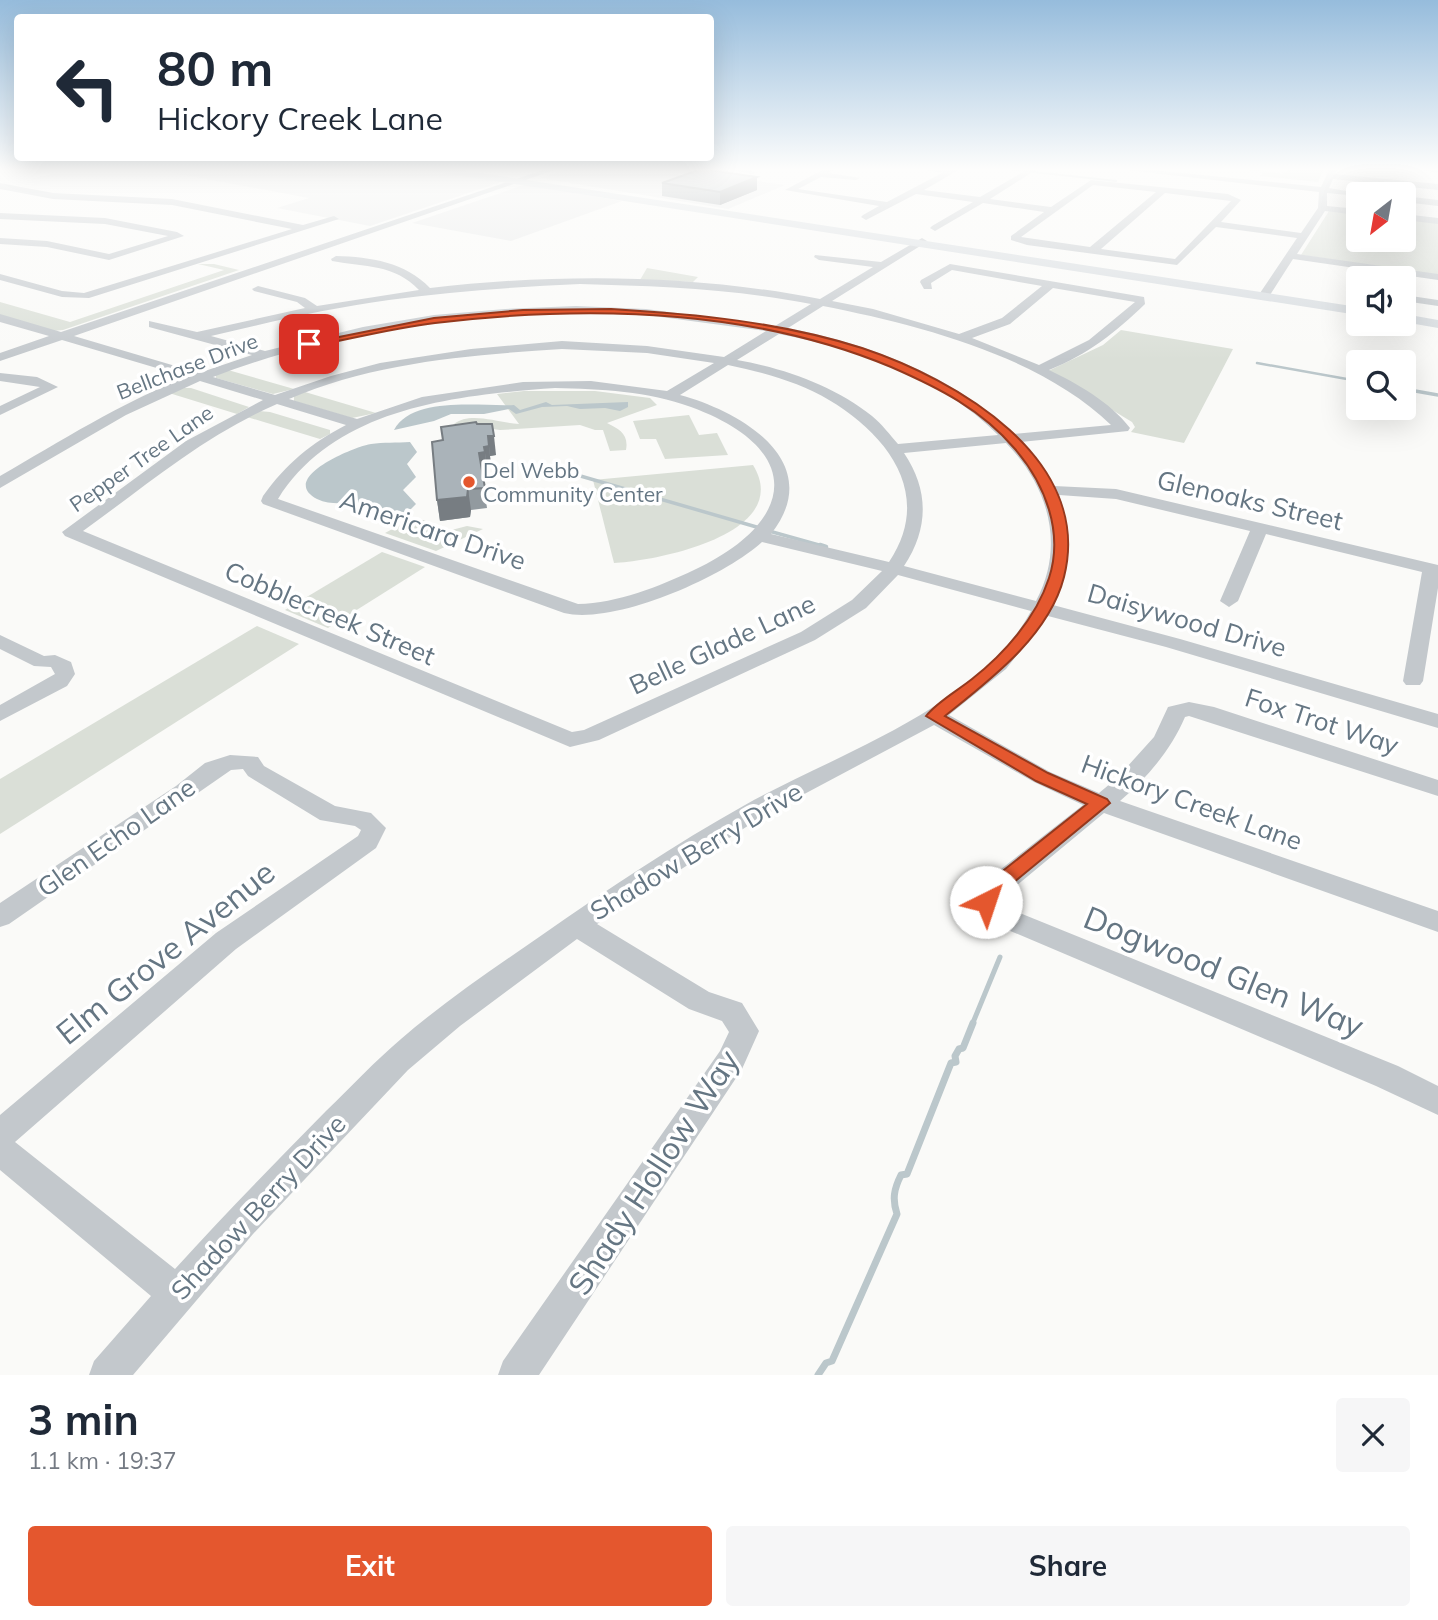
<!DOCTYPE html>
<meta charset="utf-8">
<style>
body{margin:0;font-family:Mulish,sans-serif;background:#f6f6f7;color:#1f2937;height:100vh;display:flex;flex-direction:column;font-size:26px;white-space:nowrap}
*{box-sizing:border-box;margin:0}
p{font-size:23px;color:#747a83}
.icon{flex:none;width:38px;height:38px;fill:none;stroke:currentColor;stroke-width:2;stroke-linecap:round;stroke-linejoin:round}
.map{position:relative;height:1375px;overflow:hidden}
.panel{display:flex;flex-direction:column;background:#fff;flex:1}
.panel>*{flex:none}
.guide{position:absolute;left:14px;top:14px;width:700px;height:147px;border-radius:7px;box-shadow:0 7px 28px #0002;background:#fff;color:#1f2937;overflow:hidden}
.needle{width:46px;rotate:211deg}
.fabs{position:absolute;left:1346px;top:182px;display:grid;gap:14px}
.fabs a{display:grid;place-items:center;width:70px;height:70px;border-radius:7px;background:#fff;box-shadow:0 7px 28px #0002;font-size:35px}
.pin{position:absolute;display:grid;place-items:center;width:60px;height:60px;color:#fff;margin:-30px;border-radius:14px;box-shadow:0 4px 10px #0006}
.me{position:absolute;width:77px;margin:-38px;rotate:41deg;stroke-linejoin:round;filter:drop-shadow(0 0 5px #0008)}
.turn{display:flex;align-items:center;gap:24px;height:147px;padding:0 28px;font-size:32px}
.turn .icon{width:91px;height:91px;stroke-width:2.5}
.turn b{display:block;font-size:49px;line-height:60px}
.round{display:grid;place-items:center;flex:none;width:74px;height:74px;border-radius:7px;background:#f6f6f7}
.head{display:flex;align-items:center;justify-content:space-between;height:119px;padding:0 28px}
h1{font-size:42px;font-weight:700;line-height:52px}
.primary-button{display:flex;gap:14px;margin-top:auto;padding:14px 28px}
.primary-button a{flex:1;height:80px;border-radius:7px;background:#e4572e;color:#fff;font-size:28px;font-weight:700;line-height:80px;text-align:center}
.primary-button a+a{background:#f6f6f7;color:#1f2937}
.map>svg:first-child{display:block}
.built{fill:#e8e9e9}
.green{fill:#dadfd7}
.water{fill:#bbc7cb}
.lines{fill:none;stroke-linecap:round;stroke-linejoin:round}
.stream-far5{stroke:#bbc7cb;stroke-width:2}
.stream-far4{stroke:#bbc7cb;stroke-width:2.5}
.stream-far3{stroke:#bbc7cb;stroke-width:3.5}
.stream-far2{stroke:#bbc7cb;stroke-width:4.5}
.stream-far1{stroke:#bbc7cb;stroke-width:5}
.stream{stroke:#bbc7cb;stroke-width:7}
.minor{fill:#c3c8cc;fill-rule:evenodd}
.major{fill:#d6dbdf;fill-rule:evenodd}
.wall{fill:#929a9f}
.shaded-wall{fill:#777d82}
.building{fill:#aab3b9;stroke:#777d82;stroke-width:2}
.route{fill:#e4572e;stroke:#94391e;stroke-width:2}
.poi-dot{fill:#e4572e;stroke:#fff;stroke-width:2.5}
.labels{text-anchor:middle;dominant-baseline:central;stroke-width:7;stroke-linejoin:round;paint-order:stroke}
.far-street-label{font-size:21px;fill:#657683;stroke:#fff}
.far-poi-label{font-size:21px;fill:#657683;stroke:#fff;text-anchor:start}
.street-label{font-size:26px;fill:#657683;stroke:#fff}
.near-street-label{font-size:32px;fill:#657683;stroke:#fff}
</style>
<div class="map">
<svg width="1438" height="1375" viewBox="0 0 1438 1375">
<rect width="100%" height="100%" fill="#fafaf8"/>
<!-- built -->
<g class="built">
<path d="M 168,168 L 424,168 L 501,182 L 370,226 L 277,208 L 309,198 L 157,170 Z"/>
<path d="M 570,168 L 663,168 L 785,185 L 728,209 L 540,178 Z"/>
<path d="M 524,185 L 622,201 L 511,241 L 412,223 Z"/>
</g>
<!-- green -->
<g class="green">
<path d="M 1227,168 L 1249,168 L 1282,174 L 1292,168 L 1324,168 L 1318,182 L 1260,176 L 1263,172 Z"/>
<path d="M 1329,211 L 1358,214 L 1358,240 L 1404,240 L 1404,219 L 1438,223 L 1438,275 L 1301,255 Z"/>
<path d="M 198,264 L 214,264 L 239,270 L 63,330 L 53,331 L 0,315 L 0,302 L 70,322 L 224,270 Z"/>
<path d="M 647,268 L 698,277 L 693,282 L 640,280 Z"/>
<path d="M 1121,330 L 1233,349 L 1184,443 L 1131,432 L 1135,427 L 1132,422 L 1048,371 L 1103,345 Z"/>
<path d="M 228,370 L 294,389 L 273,394 L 216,378 L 216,375 Z"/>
<path d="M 184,388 L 191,388 L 249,407 L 237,414 L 169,393 Z"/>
<path d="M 524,391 L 595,391 L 650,398 L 657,405 L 607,423 C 619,429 629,434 626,450 L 610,451 L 603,430 L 595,430 L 580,425 L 500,430 L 454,424 C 470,411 499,423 519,424 L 497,394 Z"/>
<path d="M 305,392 L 376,413 L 352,418 L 294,401 L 294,396 Z"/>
<path d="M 259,411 L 270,412 L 330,430 L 330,434 L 320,439 L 247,417 Z"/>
<path d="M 689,415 L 699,435 L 717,433 L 728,455 L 665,459 L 656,439 L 640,439 L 633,421 Z"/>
<path d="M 753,465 C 795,534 656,561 614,563 L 593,480 Z"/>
<path d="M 423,520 L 434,524 L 440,533 L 467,526 L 483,529 L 436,551 L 385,533 L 398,526 Z"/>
<path d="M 382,552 L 425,567 L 328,628 L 285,610 Z"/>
<path d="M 257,626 L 299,644 L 0,834 L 0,779 Z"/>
</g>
<!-- water -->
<g class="water">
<path d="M 546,402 L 552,405 L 628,402 L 628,407 L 620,411 L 605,408 L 580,409 L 567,406 L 542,407 L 516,414 L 509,409 L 484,414 L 451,414 L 434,421 L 394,430 C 413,395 482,407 514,405 L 520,410 Z"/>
<path d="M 410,442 L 417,452 L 407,464 L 416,477 L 403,490 L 416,504 L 407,513 L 385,515 L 386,511 C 377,507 370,503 360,503 C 345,502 332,506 317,499 C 277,478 356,446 371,444 C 383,442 397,443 410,442 Z"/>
</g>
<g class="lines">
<!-- stream-far5 -->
<path class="stream-far5" d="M 999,168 L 1116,181"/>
<!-- stream-far4 -->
<path class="stream-far4" d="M 1257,363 L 1358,381"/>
<!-- stream-far3 -->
<g class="stream-far3">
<path d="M 1404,389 L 1438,395"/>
<path d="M 546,466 L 760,528"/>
<path d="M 769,531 L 826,547"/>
</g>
<!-- stream-far2 -->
<path class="stream-far2" d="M 820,545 L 826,547"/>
<!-- stream-far1 -->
<path class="stream-far1" d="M 972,1025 L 1000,957"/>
<!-- stream -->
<path class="stream" d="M 818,1375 L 826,1363 L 832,1361 L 897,1214 C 892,1199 894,1189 901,1175 L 907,1174 L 951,1063 L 956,1062 L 955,1056 L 959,1049 L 963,1048 L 973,1023"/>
<!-- minor -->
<g class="minor">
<path d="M 549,168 L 560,168 L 74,336 L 199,373 L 252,355 L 149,327 L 149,321 L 197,332 L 305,308 L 297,302 L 254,291 L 252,289 L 258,286 L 305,298 L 317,306 L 419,290 C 394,264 365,267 332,261 L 331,259 L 336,256 C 371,257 405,262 430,288 C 560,273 691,274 820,299 L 873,267 L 819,260 L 814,257 L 815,255 L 881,262 L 922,238 L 927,241 L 925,243 L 832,301 L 873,309 L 959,334 L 1002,318 L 1042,286 L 952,270 L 931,283 L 932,289 L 924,289 L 920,282 L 921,280 L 950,264 L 1144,297 L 1145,304 C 1116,332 1087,355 1049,370 C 1078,384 1110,402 1130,428 L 1128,431 L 1021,442 L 1039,461 L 1054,486 L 1116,489 L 1438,565 L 1438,588 L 1423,681 L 1420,685 L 1406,685 L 1403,681 L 1422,572 L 1266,534 L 1238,601 L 1229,607 L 1220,601 L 1250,531 L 1116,499 L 1059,495 C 1073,533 1071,569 1053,605 L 1180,639 L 1438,714 L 1438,728 L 1166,647 L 1048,616 L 1006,669 L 949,715 L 1050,772 L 1099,793 L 1117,778 L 1154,737 L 1168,707 L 1189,702 L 1214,707 L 1438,780 L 1438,796 L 1189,716 L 1185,717 C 1171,750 1147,778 1120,801 L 1438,911 L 1438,932 L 1104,813 L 999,900 L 1005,907 L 1398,1066 L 1438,1086 L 1438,1115 L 1376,1086 L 987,921 L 973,903 L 978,887 L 1083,805 L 1034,782 L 934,725 L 763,816 L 597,924 L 709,992 L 742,1003 L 759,1031 L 742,1069 L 539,1375 L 498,1375 L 503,1361 L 720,1051 L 729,1032 L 722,1021 L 689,1009 L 577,939 L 460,1026 L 408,1070 L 253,1234 L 133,1375 L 89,1375 L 94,1361 L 151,1296 L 0,1170 L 0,1115 L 216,933 L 358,836 L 361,830 L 355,826 L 320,820 L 248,776 L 243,769 L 231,770 L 9,924 L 0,927 L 0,903 L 176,786 L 205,763 L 230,755 L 258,757 L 264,766 L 335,806 L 371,813 L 386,828 L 376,848 L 236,949 L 15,1142 L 175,1269 C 224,1215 275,1163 326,1111 C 351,1087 375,1061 401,1039 C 445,1001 494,968 542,935 C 608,889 675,844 745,805 C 836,754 979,708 1031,611 L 898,575 L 866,608 L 815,640 L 599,740 L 570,747 L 65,536 L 62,532 L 186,441 L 263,400 L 200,381 L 126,415 L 0,488 L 0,476 C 61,441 120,403 187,377 L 62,340 L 0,361 L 0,353 L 49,336 L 0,322 L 0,314 L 61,332 ZM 580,284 C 658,286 735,289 811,304 L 775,326 L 646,309 L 576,306 L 505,309 L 434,315 L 363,327 L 265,351 L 211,336 C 270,322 329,308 389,300 C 453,291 516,287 580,284 ZM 1053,288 L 1135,302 L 1089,340 L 1039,365 L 972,338 L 1010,324 ZM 823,306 C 919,325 1040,356 1111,425 L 1013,434 C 953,375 869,344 788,328 ZM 576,313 L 646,315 L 766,331 L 724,357 L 647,346 L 562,341 L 471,349 L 380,363 L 331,376 L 275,395 L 213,377 C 329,332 453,317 576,313 ZM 779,334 C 857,349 941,377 998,435 L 898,444 C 890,435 882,424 872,416 C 835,386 784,368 737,360 ZM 562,349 L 647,353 L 714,363 L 667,391 L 591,381 L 523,382 L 422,397 L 357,419 L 289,399 C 374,362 471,355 562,349 ZM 728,365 C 762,372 799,382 829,400 C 888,435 934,495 889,562 L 771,534 C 827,463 743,412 680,395 ZM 555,388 C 601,389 648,391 691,407 C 805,449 798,521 694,570 C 658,587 618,603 578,604 L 278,499 C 335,407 457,395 555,388 ZM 277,404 L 346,425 C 311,443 286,464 263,496 L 261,501 L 263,504 L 564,613 C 615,625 724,577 762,542 L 882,571 L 852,600 L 801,632 L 584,730 L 572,732 L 83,531 C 147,485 205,435 277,404 ZM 1006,443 C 1048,486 1066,545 1036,601 L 904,566 C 929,528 929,490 904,453 Z"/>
<path d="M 721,168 L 740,168 L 756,172 L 752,174 Z"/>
<path d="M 826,168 L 836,168 L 829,173 L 860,178 L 856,180 L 821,177 L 798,189 L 887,202 L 942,173 L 915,168 L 962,168 L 924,190 L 980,197 L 1030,168 L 1039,168 L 990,199 L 1051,207 L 1091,180 L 1228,194 L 1241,200 L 1221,222 L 1301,233 L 1318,208 L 1319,192 L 1109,168 L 1133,168 L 1321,187 L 1330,168 L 1338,168 L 1335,174 L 1438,184 L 1438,190 L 1333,179 L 1329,188 L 1364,194 L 1358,196 L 1327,193 L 1327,206 L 1358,209 L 1358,215 L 1325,211 L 1297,254 L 1438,274 L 1438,280 L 1293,259 L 1268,298 L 1264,299 L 1258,296 L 1297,238 L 1216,227 L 1177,265 L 1027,245 L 1011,240 L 1011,236 L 1044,212 L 983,203 L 935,231 L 930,228 L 932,226 L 973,202 L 916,194 L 866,220 L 861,217 L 863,215 L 879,206 L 785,190 ZM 1093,185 L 1156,192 L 1090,247 L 1021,237 ZM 1165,193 L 1231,201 L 1175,259 L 1101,249 Z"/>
<path d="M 1410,168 L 1438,169 L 1438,173 Z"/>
<path d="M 0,183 L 53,193 L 172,199 L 303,225 L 334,216 L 339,219 L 89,298 L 62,297 L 0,280 L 0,274 L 62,291 L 84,293 L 292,229 L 172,205 L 53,199 L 0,189 Z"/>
<path d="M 1404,196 L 1438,200 L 1438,206 L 1404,202 Z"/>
<path d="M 0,213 L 105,218 L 177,232 L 184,236 L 109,260 L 47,247 L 0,244 L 0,238 L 47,241 L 109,254 L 168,236 L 105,224 L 0,219 Z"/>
<path d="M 1404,214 L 1438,218 L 1438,224 L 1404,220 Z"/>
<path d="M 1404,295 L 1438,300 L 1438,306 L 1404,301 Z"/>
<path d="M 0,373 L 37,377 L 58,387 L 0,415 L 0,406 L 40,387 L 0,381 Z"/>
<path d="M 0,635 L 44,656 L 55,655 L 71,662 L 75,674 L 67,686 L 0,721 L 0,705 L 55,674 L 51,667 L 34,666 L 0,649 Z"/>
</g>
<!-- major -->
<g class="major">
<path d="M 425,168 L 448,168 L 1358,307 L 1358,315 L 430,171 Z"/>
<path d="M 1404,314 L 1438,320 L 1438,328 L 1404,322 Z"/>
</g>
</g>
<!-- wall -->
<g class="wall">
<path d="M 662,183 L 757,190 L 720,205 L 662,196 Z"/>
<path d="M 477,424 L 496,455 L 490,456 L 491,466 L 487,466 L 487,472 L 482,472 L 487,508 L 471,510 L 470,517 L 440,521 L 437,500 L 443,440 Z"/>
</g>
<!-- shaded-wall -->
<g class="shaded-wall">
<path d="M 757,177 L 757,190 L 720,205 L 720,192 Z"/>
<path d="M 488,436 L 494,436 L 496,455 L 490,456 Z"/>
<path d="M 489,446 L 491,466 L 487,466 L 484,447 Z"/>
<path d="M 485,452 L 487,472 L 482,472 L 479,453 Z"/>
<path d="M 468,489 L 471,510 L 470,517 L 440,521 L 437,500 Z"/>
</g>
<!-- building -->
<g class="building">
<path d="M 701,169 L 757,177 L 720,192 L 662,183 Z"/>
<path d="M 476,422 L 477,424 L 492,424 L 494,436 L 488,436 L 489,446 L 484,447 L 485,452 L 479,453 L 485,488 L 468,489 L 467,497 L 437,500 L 432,442 L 443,440 L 441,427 Z"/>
</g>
<!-- sky -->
<linearGradient id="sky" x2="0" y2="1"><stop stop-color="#96bcdc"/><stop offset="0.47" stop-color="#fdfdfc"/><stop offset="1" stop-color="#fdfdfc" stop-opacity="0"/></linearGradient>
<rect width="1438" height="360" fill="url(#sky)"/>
<!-- route -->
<path class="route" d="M 611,309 C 696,314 780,322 862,348 C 955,379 1094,458 1064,577 C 1049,636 990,680 945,716 L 1048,773 L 1107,799 L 1110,803 L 996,897 L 993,908 L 986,910 L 979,908 L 976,902 L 980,889 L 1087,804 L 1036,781 L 926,716 C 937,702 957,691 972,679 C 1004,654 1036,618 1049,578 C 1064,532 1045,484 1015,449 C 981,409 939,388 891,367 C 750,308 585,305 435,323 C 393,328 351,339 309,347 L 304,344 L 434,318 L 523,310 Z"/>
<!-- markers -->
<circle class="poi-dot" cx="469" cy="482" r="7"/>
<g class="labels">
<!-- far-street labels -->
<g class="far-street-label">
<text transform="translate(187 366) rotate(-21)">Bellchase Drive</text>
<text transform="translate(141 458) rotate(-35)">Pepper Tree Lane</text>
</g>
<!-- far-poi labels -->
<g class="far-poi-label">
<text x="483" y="470">Del Webb<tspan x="483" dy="24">Community Center</tspan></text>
</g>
<!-- street labels -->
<g class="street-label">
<text transform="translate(1250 500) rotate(13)">Glenoaks Street</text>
<text transform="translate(433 530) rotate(19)">Americara Drive</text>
<text transform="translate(330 613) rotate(23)">Cobblecreek Street</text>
<text transform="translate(1187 620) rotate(16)">Daisywood Drive</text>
<text transform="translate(722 644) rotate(-25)">Belle Glade Lane</text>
<text transform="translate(1322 721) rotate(18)">Fox Trot Way</text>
<text transform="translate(1192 802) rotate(20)">Hickory Creek Lane</text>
<text transform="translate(116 837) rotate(-35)">Glen Echo Lane</text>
<text transform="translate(696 851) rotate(-31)">Shadow Berry Drive</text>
<text transform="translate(258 1207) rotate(-47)">Shadow Berry Drive</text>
</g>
<!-- near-street labels -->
<g class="near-street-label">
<text transform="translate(165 952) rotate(-39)">Elm Grove Avenue</text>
<text transform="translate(1224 971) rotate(22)">Dogwood Glen Way</text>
<text transform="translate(653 1172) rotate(-57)">Shady Hollow Way</text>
</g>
</g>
</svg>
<div class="fabs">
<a><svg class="needle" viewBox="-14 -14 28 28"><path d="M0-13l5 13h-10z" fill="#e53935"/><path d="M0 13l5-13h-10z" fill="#747a83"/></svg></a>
<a><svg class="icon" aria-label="sound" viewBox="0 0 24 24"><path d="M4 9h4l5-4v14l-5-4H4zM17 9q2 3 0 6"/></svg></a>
<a><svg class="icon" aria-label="search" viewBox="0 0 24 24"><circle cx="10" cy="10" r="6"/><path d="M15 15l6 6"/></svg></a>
</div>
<div class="pin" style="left:309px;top:344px;background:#d93025"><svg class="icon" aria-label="arrive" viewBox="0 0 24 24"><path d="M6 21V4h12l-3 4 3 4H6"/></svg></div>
<svg class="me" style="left:986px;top:902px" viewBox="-20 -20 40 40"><circle r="19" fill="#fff"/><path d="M0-13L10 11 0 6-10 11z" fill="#e4572e"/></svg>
<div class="guide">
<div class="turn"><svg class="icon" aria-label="left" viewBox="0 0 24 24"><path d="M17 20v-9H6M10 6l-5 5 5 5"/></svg><div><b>80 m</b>Hickory Creek Lane</div></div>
</div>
</div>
<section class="panel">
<div class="head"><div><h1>3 min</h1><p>1.1 km · 19:37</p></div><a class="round"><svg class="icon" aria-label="close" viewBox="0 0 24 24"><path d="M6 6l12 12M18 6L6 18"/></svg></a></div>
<div class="primary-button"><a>Exit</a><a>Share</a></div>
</section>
